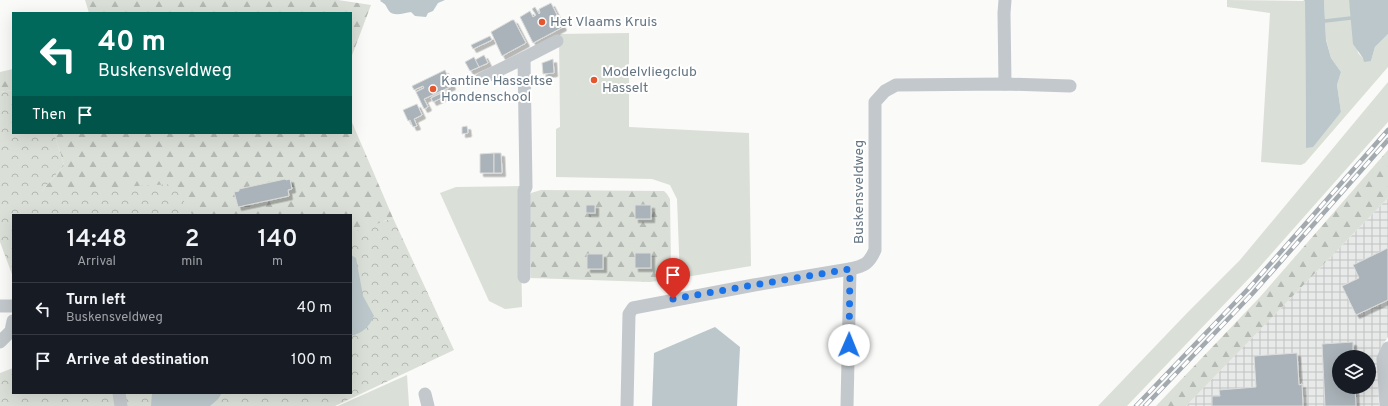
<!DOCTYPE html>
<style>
body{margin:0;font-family:Overpass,sans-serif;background:#242831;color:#f1f3f6;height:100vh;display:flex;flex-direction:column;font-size:15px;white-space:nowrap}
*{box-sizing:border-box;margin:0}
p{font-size:13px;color:#9ea1a6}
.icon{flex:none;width:22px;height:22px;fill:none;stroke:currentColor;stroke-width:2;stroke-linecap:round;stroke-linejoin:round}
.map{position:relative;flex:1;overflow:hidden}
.sheet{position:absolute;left:12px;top:214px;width:340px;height:180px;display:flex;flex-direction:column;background:#171b24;border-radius:0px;box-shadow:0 4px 16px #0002}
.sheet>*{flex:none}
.banner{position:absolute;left:12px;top:12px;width:340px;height:122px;border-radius:0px;box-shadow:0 4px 16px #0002;background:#00695c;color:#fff;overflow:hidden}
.controls{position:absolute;left:1332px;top:350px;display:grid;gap:8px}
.controls a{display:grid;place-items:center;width:44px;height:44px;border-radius:50%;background:#171b24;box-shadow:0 4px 16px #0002;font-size:20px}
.pin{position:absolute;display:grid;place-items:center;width:34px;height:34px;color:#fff;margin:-41px -17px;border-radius:50% 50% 50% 0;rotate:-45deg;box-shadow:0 0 4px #0007}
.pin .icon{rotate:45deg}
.me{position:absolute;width:44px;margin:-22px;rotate:1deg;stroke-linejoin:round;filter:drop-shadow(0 0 3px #0008)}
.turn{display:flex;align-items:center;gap:14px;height:84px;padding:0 20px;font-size:18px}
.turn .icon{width:52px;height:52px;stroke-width:2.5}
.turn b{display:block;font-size:28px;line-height:34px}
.then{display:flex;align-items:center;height:38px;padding:0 20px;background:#0003;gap:8px;font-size:15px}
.eta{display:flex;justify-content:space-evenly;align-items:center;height:68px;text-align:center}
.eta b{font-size:24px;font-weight:600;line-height:28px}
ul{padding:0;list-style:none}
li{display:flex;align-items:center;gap:12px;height:52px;padding:0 20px;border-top:1px solid #363941}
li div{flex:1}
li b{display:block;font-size:15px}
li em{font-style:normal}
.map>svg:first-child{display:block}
.industrial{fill:url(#industrial-grid);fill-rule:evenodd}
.green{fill:#dadfd7}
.forest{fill:url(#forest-firs)}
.park{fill:url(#park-crowns)}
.water{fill:#bbc7cb}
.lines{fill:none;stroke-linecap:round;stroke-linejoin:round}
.stream{stroke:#bbc7cb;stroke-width:3.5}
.building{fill:#aab3b9;stroke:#dcdcda;filter:url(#shadow)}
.minor{stroke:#c3c8cc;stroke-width:13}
.rail-casing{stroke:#a2aab0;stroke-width:4.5}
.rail{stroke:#fff;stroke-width:3;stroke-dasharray:9;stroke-linecap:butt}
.route{stroke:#1a73e8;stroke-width:7;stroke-dasharray:0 12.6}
.poi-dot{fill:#e4572e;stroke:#fff;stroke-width:1.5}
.labels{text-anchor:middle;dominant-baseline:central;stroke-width:4;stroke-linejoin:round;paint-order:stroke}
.poi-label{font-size:14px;fill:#657683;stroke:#fff;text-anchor:start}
.street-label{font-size:14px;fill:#657683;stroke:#fff}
</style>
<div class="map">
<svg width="1388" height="406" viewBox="0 0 1388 406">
<defs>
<pattern id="industrial-grid" width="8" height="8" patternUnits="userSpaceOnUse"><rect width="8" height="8" fill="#e8e9e9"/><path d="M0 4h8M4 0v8" fill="none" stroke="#c0c1c2"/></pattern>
<pattern id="forest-firs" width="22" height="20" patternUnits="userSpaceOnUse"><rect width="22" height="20" fill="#dadfd7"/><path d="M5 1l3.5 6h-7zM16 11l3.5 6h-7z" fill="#b4b9b4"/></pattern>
<pattern id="park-crowns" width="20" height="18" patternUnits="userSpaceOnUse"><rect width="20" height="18" fill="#dadfd7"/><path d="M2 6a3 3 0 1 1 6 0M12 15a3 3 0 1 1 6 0" fill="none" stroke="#b4b9b4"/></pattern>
<filter id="shadow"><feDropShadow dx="3.5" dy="3.5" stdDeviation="0" flood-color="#0004"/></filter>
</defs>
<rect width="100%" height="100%" fill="#fafaf8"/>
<!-- industrial -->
<path class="industrial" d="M 1388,198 L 1388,337 L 1381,347 L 1378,367 L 1379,406 L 1186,406 ZM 1339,357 L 1369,357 L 1369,387 L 1339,387 Z"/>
<!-- green -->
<g class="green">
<path d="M 1227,0 L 1305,1 L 1306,147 L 1341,112 L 1337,85 L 1341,72 L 1331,58 L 1326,39 L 1324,0 L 1349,0 L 1358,53 L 1363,58 L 1371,61 L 1375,47 L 1388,34 L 1388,67 L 1305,163 L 1301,165 L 1261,162 L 1270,13 L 1227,7 Z"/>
<path d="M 629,33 L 629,127 L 749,133 L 751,266 L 680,278 L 677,199 L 670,185 L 652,179 L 556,177 L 556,129 L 560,127 L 559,34 Z"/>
<path d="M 1388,82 L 1388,122 L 1257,270 L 1127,406 L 1098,406 L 1188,312 L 1240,260 Z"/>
<path d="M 520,186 L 522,307 L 505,309 L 489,301 L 440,193 L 456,187 Z"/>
<path d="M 407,375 L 409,406 L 338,406 Z"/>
</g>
<!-- forest -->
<g class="forest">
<path d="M 85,0 L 338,0 L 371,5 L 351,58 L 351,13 L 89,13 Z"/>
<path d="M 13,69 L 13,90 L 0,92 L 0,72 Z"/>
<path d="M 351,120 L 393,218 L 384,221 L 351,245 L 351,215 L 192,215 L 191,213 L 42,191 L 64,165 L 54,133 L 351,133 Z"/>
<path d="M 1388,150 L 1388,198 L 1186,406 L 1156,406 L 1260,297 Z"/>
<path d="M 541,190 L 664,191 L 667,194 L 670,199 L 671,271 C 666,280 660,281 650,282 L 531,278 L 529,198 L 531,193 Z"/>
</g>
<!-- park -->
<g class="park">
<path d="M 13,90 L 13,133 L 54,133 L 64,165 L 42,191 L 174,184 L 192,215 L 13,215 L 13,277 L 0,242 L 0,92 Z"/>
<path d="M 393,218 L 454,350 L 335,406 L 0,406 L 0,373 L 13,368 L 13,393 L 351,393 L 351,233 Z"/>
</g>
<!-- water -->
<g class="water">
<path d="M 381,0 L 445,0 L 438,3 L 433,11 L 428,13 L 426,17 L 415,16 L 411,12 C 405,13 393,17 389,11 C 385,5 387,5 380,1 Z"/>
<path d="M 1303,0 L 1324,0 L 1326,40 L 1331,58 L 1341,72 L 1337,85 L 1341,112 L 1313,147 L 1306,148 L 1305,1 Z"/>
<path d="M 1349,0 L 1388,0 L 1388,34 L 1375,47 L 1371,61 L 1364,62 L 1363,58 L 1353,44 Z"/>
<path d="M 351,255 L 356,258 L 363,296 L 374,316 C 368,328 364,332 351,336 Z"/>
<path d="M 715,327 L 740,347 L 737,406 L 652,406 L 654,353 Z"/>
<path d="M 152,393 L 222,393 L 218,399 L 210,406 L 151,406 Z"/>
</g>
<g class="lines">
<!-- stream -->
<path class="stream" d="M 1325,21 L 1351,18"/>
</g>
<!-- building -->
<g class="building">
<path d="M 551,3 L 563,27 L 533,43 L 520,17 L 530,11 L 533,17 L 536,15 L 532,9 L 535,7 L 539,14 L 540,13 L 539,9 Z"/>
<path d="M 512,20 L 514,20 L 526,43 L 502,56 L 491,32 Z"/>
<path d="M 490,36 L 492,40 L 473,49 L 471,45 Z"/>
<path d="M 484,55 L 488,63 L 479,67 L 475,60 Z"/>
<path d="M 474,57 L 479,67 L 470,71 L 465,62 Z"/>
<path d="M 553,59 L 554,73 L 543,74 L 542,63 Z"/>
<path d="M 445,70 L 452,86 L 424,99 L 428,107 L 424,109 L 416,92 L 424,88 L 423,86 L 414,90 L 412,86 Z"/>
<path d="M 448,90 L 450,94 L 433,102 L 431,98 Z"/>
<path d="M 417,104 L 422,115 L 414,119 L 417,126 L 413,127 L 410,120 L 408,121 L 403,110 Z"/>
<path d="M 467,126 L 468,133 L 462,134 L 462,127 Z"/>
<path d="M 494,153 L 494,173 L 480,173 L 480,154 Z"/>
<path d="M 494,153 L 501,153 L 502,173 L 494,173 Z"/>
<path d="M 285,179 L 286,180 L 290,179 L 292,189 L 288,190 L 289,196 L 238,207 L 234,192 L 239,191 L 239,189 Z"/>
<rect x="586" y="205" width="9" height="8"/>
<rect x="635" y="205" width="16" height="14"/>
<path d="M 1388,248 L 1388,300 L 1356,315 L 1342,286 L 1359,278 L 1353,265 Z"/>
<rect x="635" y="253" width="16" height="15"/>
<rect x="587" y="254" width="16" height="15"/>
<path d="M 1353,342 L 1353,357 L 1339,357 L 1339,387 L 1355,387 L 1356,406 L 1325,406 L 1322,344 Z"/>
<path d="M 1297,353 L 1299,385 L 1302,384 L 1303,406 L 1212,406 L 1212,396 L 1220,396 L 1219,390 L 1256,387 L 1254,356 Z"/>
</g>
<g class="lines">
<!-- minor -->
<g class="minor">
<path d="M 524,58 L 557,41"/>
<path d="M 481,79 L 524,58 L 526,187 L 524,191 L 524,277"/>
<path d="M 1005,84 L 1004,13 L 1005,0"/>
<path d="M 0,306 L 13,306"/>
<path d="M 0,342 L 11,331 L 13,321"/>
<path d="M 119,393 L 121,406"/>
<path d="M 425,394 L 428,406"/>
<path d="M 627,406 L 629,314 L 633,308 L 754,285 L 850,269 C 864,266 869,264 875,250 L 875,102 L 885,91 L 896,85 L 1005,84 L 1070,86"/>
<path d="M 847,406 L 850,269"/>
<path d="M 1386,406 L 1383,359 L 1388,348"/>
</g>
<defs>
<g id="rail">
<path d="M 1136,406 L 1249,288 L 1388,130"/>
<path d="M 1145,406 L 1253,293 L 1388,140"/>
</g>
</defs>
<!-- rail casing -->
<use href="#rail" class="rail-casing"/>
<!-- rail -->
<use href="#rail" class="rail"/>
</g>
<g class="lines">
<!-- route -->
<path class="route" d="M 673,299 L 754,285 L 850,269 L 849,345"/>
</g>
<!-- markers -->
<g class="poi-dot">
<circle cx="542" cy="22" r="4"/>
<circle cx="594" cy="80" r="4"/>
<circle cx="433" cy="89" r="4"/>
</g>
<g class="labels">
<!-- poi labels -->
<g class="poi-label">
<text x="550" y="22">Het Vlaams Kruis</text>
<text x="602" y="72">Modelvliegclub<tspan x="602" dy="16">Hasselt</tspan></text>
<text x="441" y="81">Kantine Hasseltse<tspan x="441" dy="16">Hondenschool</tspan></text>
</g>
<!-- street labels -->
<g class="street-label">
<text transform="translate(859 192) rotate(-90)">Buskensveldweg</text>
</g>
</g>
</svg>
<div class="controls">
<a><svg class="icon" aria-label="layers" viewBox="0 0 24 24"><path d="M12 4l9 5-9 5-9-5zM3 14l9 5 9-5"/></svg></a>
</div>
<div class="pin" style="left:673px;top:299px;background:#d93025"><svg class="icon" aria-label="arrive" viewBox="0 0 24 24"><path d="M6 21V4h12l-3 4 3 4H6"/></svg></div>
<svg class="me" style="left:849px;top:345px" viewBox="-20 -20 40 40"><circle r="19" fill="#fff"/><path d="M0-13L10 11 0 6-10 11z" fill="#1a73e8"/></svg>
<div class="banner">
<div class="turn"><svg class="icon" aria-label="left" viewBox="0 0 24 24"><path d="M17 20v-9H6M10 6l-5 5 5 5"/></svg><div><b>40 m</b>Buskensveldweg</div></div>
<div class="then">Then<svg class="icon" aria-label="arrive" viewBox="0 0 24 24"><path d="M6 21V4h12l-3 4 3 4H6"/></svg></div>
</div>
<section class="sheet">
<div class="eta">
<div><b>14:48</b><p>Arrival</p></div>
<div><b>2</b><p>min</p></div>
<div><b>140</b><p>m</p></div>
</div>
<ul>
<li><svg class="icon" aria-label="left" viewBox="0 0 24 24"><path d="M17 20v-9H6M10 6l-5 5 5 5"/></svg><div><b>Turn left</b><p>Buskensveldweg</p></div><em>40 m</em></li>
<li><svg class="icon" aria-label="arrive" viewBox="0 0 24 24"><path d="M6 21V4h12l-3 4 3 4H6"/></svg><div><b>Arrive at destination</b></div><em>100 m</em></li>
</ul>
</section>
</div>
